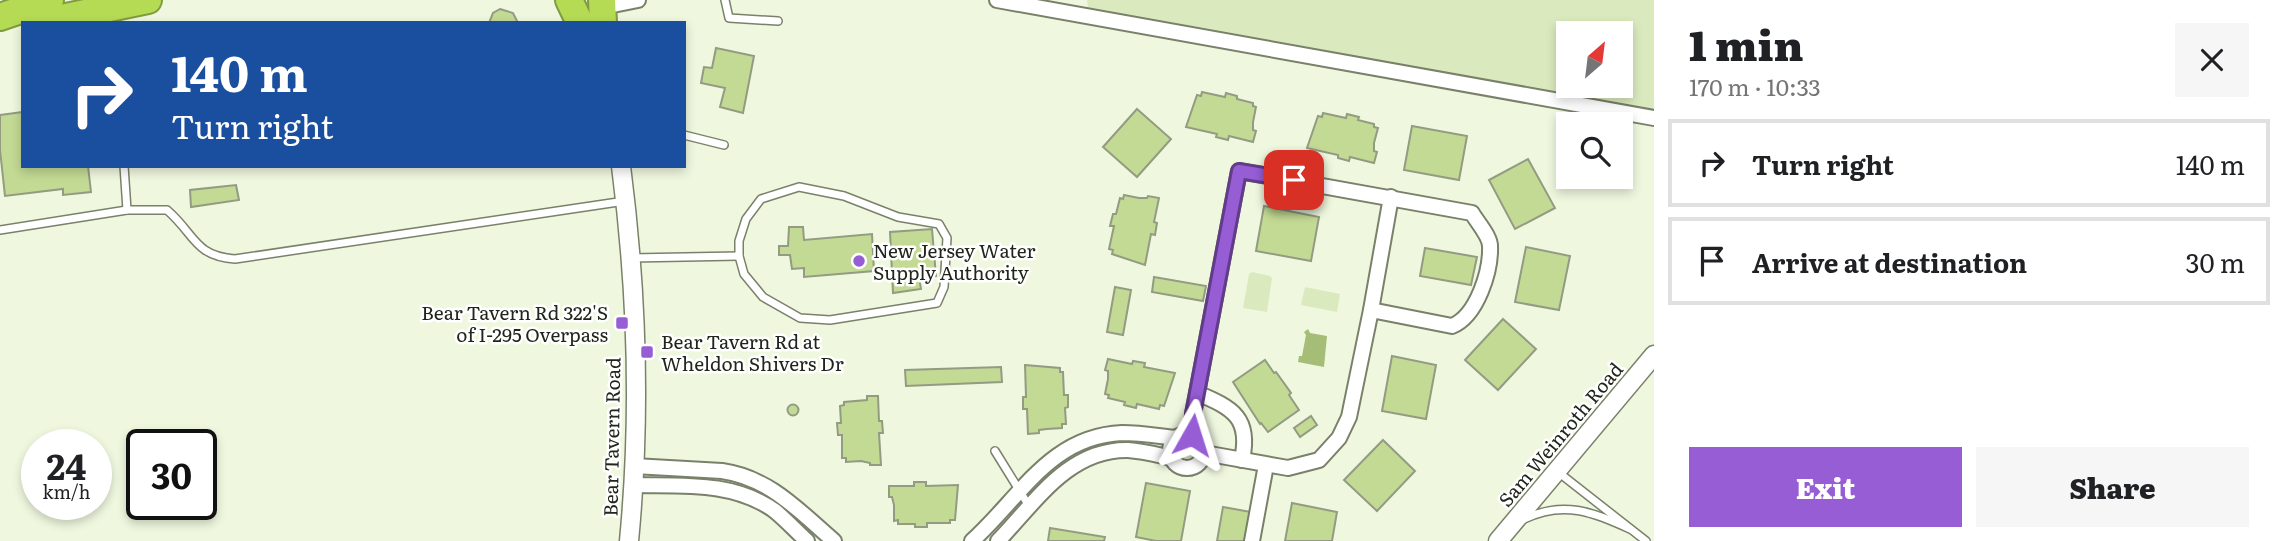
<!DOCTYPE html>
<meta charset="utf-8">
<style>
body{margin:0;font-family:Literata,serif;background:#f6f6f6;color:#202124;height:100vh;display:flex;flex-direction:column;font-size:26px;white-space:nowrap}
*{box-sizing:border-box;margin:0}
p{font-size:23px;color:#757577}
.icon{flex:none;width:38px;height:38px;fill:none;stroke:currentColor;stroke-width:2;stroke-linecap:round;stroke-linejoin:round}
.map{position:relative;flex:1;overflow:hidden}
.panel{display:flex;flex-direction:column;background:#fff;width:630px}
.panel>*{flex:none}
.top-card{position:absolute;left:21px;top:21px;width:665px;height:147px;border-radius:0px;box-shadow:0 4px 10px #0003;background:#1a4fa0;color:#fff;overflow:hidden}
.needle{width:46px;rotate:28deg}
.tools{position:absolute;left:1556px;top:21px;display:grid;gap:14px}
.tools a{display:grid;place-items:center;width:77px;height:77px;border-radius:0px;background:#fff;box-shadow:0 4px 10px #0003;font-size:35px}
.speed{position:absolute;left:21px;top:429px;display:flex;gap:14px;font-size:35px;font-weight:700;text-align:center}
.speed>*{display:grid;place-content:center;width:91px;height:91px;border-radius:50%;background:#fff;box-shadow:0 4px 10px #0003;line-height:1}
.speed small{font-size:18px;font-weight:400}
.speed .limit{border:4px solid #111;border-radius:10px;background:#fff;color:#111}
.pin{position:absolute;display:grid;place-items:center;width:60px;height:60px;color:#fff;margin:-30px;border-radius:14px;box-shadow:0 4px 10px #0006}
.me{position:absolute;width:77px;margin:-38px;rotate:6deg;stroke-linejoin:round;filter:drop-shadow(0 0 5px #0008)}
.turn{display:flex;align-items:center;gap:24px;height:147px;padding:0 35px;font-size:32px}
.turn .icon{width:91px;height:91px;stroke-width:2.5}
.turn b{display:block;font-size:49px;line-height:60px}
.round{display:grid;place-items:center;flex:none;width:74px;height:74px;border-radius:0px;background:#f6f6f6}
.summary{display:flex;align-items:center;justify-content:space-between;height:119px;padding:0 35px}
h1{font-size:42px;font-weight:800;line-height:52px}
.button{display:flex;gap:14px;margin-top:auto;padding:14px 35px}
.button a{flex:1;height:80px;border-radius:0px;background:#965dd5;color:#fff;font-size:28px;font-weight:800;line-height:80px;text-align:center}
.button a+a{background:#f6f6f6;color:#202124}
ul{padding:0;list-style:none}
li{display:flex;align-items:center;gap:21px;height:88px;margin:0 14px 10px;padding:0 21px;border:4px solid #e0e0e0;border-radius:0px}
li div{flex:1}
li b{display:block;font-size:26px}
li em{font-style:normal}
main{display:flex;flex:1;min-height:0}
.map>svg:first-child{display:block}
.green{fill:#dbeabe;fill-rule:evenodd}
.water{fill:#a6bd78}
.building{fill:#c3da94;stroke:#939b83;stroke-width:2}
.lines{fill:none;stroke-linecap:round;stroke-linejoin:round}
.service-casing{stroke:#79816a;stroke-width:10}
.minor-casing{stroke:#79816a;stroke-width:18}
.tertiary-casing{stroke:#79816a;stroke-width:21}
.motorway-casing{stroke:#819b41;stroke-width:30}
.service{stroke:#fff;stroke-width:7}
.minor{stroke:#fff;stroke-width:14}
.tertiary{stroke:#fff;stroke-width:18}
.motorway{stroke:#b5db55;stroke-width:26}
.route-casing{stroke:#623c8a;stroke-width:18}
.route{stroke:#965dd5;stroke-width:12}
.poi-dot{fill:#965dd5;stroke:#fff;stroke-width:2.5}
.labels{text-anchor:middle;dominant-baseline:central;stroke-width:5;stroke-linejoin:round;paint-order:stroke}
.poi-label{font-size:19px;fill:#21251b;stroke:#fff;text-anchor:start}
.street-label{font-size:19px;fill:#21251b;stroke:#fff}
</style>
<main>
<div class="map">
<svg width="1654" height="541" viewBox="0 0 1654 541">
<rect width="100%" height="100%" fill="#eff8df"/>
<!-- green -->
<g class="green">
<path d="M 1087,0 L 1654,0 L 1654,119 L 1090,24 ZM 1568,33 L 1620,33 L 1620,86 L 1568,86 Z"/>
<path d="M 1252,272 L 1270,276 L 1272,278 L 1267,312 L 1243,308 L 1249,274 Z"/>
<path d="M 1305,287 L 1340,294 L 1337,312 L 1301,305 Z"/>
</g>
<!-- water -->
<path class="water" d="M 1308,329 L 1310,333 L 1327,336 L 1324,367 L 1298,362 L 1299,356 L 1302,356 L 1306,335 L 1304,332 Z"/>
<!-- building -->
<g class="building">
<path d="M 500,9 L 513,13 L 518,23 L 489,23 L 493,13 Z"/>
<path d="M 716,48 L 754,56 L 743,113 L 720,107 L 725,88 L 701,83 L 704,67 L 712,68 Z"/>
<path d="M 1202,92 L 1225,97 L 1226,93 L 1237,96 L 1237,99 L 1253,103 L 1253,106 L 1256,107 L 1253,122 L 1253,130 L 1256,131 L 1253,142 L 1229,136 L 1228,140 L 1216,137 L 1217,134 L 1186,127 L 1197,95 L 1201,96 Z"/>
<path d="M 1137,109 L 1171,139 L 1137,177 L 1103,147 Z"/>
<path d="M 23,112 L 23,166 L 88,166 L 91,192 L 63,195 L 63,189 L 5,196 L 0,150 L 0,115 Z"/>
<path d="M 1323,113 L 1346,118 L 1347,114 L 1359,117 L 1358,120 L 1374,124 L 1374,127 L 1378,128 L 1374,143 L 1374,151 L 1377,152 L 1374,163 L 1350,157 L 1349,161 L 1338,158 L 1338,155 L 1307,148 L 1318,116 L 1322,117 Z"/>
<path d="M 1412,126 L 1467,136 L 1459,180 L 1404,170 Z"/>
<path d="M 1528,159 L 1555,208 L 1515,229 L 1489,180 Z"/>
<path d="M 236,185 L 239,200 L 191,207 L 190,190 Z"/>
<path d="M 1124,195 L 1139,198 L 1147,198 L 1148,196 L 1159,198 L 1154,222 L 1157,223 L 1155,235 L 1151,234 L 1145,265 L 1112,254 L 1113,250 L 1109,249 L 1114,226 L 1110,226 L 1113,214 L 1116,214 L 1120,198 L 1123,199 Z"/>
<path d="M 1264,206 L 1319,217 L 1311,261 L 1256,251 Z"/>
<path d="M 789,227 L 803,227 L 804,240 L 872,234 L 874,271 L 804,277 L 804,268 L 792,269 L 790,255 L 779,255 L 779,246 L 788,246 Z"/>
<path d="M 932,229 L 936,276 L 919,277 L 921,289 L 893,293 L 890,232 Z"/>
<path d="M 1526,247 L 1570,256 L 1559,310 L 1515,302 Z"/>
<path d="M 1425,248 L 1477,257 L 1471,285 L 1420,276 Z"/>
<path d="M 1154,277 L 1206,286 L 1203,301 L 1152,292 Z"/>
<path d="M 1115,287 L 1131,290 L 1123,335 L 1107,332 Z"/>
<path d="M 1503,319 L 1536,349 L 1498,390 L 1465,360 Z"/>
<path d="M 1392,356 L 1436,365 L 1426,419 L 1382,411 Z"/>
<path d="M 1108,359 L 1132,364 L 1133,361 L 1145,363 L 1144,367 L 1175,373 L 1164,406 L 1160,405 L 1159,409 L 1137,404 L 1136,408 L 1124,405 L 1125,402 L 1108,398 L 1109,395 L 1105,394 L 1108,379 L 1108,371 L 1105,370 Z"/>
<path d="M 1265,360 L 1274,373 L 1276,372 L 1291,393 L 1289,395 L 1299,410 L 1268,432 L 1261,423 L 1260,424 L 1233,382 Z"/>
<path d="M 1025,365 L 1060,368 L 1060,372 L 1063,372 L 1064,395 L 1068,395 L 1068,407 L 1065,408 L 1066,424 L 1062,424 L 1062,428 L 1047,429 L 1039,430 L 1039,433 L 1028,434 L 1027,409 L 1023,409 L 1023,397 L 1026,397 Z"/>
<path d="M 1001,367 L 1002,382 L 906,386 L 905,370 Z"/>
<path d="M 867,396 L 878,396 L 879,421 L 882,421 L 883,433 L 879,433 L 881,465 L 870,465 L 870,463 L 861,461 L 846,462 L 846,458 L 842,458 L 842,435 L 838,435 L 837,423 L 841,423 L 840,406 L 844,405 L 844,402 L 867,400 Z"/>
<circle cx="793" cy="410" r="5.5"/>
<path d="M 1311,416 L 1317,425 L 1300,437 L 1294,428 Z"/>
<path d="M 1383,440 L 1415,471 L 1377,511 L 1344,480 Z"/>
<path d="M 914,482 L 926,482 L 926,486 L 958,485 L 955,520 L 950,520 L 950,523 L 927,523 L 927,527 L 915,527 L 915,524 L 898,524 L 898,520 L 894,521 L 894,505 L 892,497 L 889,497 L 889,486 L 914,486 Z"/>
<path d="M 1146,483 L 1190,491 L 1181,541 L 1156,541 L 1136,537 Z"/>
<path d="M 1292,503 L 1337,512 L 1332,541 L 1285,541 Z"/>
<path d="M 1223,507 L 1251,512 L 1246,541 L 1217,541 Z"/>
<path d="M 1050,528 L 1105,537 L 1104,541 L 1048,541 Z"/>
</g>
<g class="lines">
<defs>
<g id="service">
<path d="M 725,0 L 729,18 L 778,21"/>
<path d="M 684,135 L 724,145"/>
<path d="M 124,166 L 127,210 L 167,210 C 195,234 194,256 235,259 L 625,201"/>
<path d="M 799,187 L 844,196 L 898,217 L 939,224 L 947,238 L 944,287 L 937,303 L 830,320 L 800,318 L 763,297 L 744,274 L 739,256 L 739,241 L 746,219 L 761,199 Z"/>
<path d="M 0,230 L 127,210"/>
<path d="M 631,258 L 739,256"/>
<path d="M 995,451 L 1029,506"/>
<path d="M 1558,472 L 1646,541"/>
<path d="M 1524,519 C 1564,500 1592,512 1630,529"/>
</g>
<g id="minor">
<path d="M 997,0 L 1654,118"/>
<path d="M 598,8 L 638,0"/>
<path d="M 1371,310 L 1391,197"/>
<path d="M 1197,393 C 1233,408 1251,418 1242,460"/>
<circle cx="1187" cy="451" r="17"/>
<path d="M 1192,435 L 1193,414 L 1239,171 L 1472,213 C 1477,222 1490,236 1490,246 C 1491,271 1477,316 1452,326 L 1371,310 L 1349,417 L 1339,438 L 1319,460 L 1288,468 L 1204,453"/>
<path d="M 634,466 L 722,471 C 770,478 799,511 834,541"/>
<path d="M 634,485 C 682,486 734,481 775,511 C 786,520 796,531 807,541"/>
<path d="M 972,541 C 1020,498 1050,436 1122,433 C 1140,433 1158,436 1176,438"/>
<path d="M 998,541 C 1035,503 1068,449 1128,450 C 1143,451 1158,455 1172,458"/>
<path d="M 1252,541 L 1266,465"/>
</g>
<g id="tertiary">
<path d="M 621,166 C 637,290 641,417 629,541"/>
<path d="M 1498,541 L 1654,355"/>
</g>
<g id="motorway">
<path d="M 569,0 L 580,23"/>
<path d="M 602,0 L 603,23"/>
<path d="M 0,17 L 50,0"/>
<path d="M 37,23 L 148,0"/>
</g>
</defs>
<!-- service casing -->
<use href="#service" class="service-casing"/>
<!-- minor casing -->
<use href="#minor" class="minor-casing"/>
<!-- tertiary casing -->
<use href="#tertiary" class="tertiary-casing"/>
<!-- motorway casing -->
<use href="#motorway" class="motorway-casing"/>
<!-- service -->
<use href="#service" class="service"/>
<!-- minor -->
<use href="#minor" class="minor"/>
<!-- tertiary -->
<use href="#tertiary" class="tertiary"/>
<!-- motorway -->
<use href="#motorway" class="motorway"/>
</g>
<g class="lines">
<defs>
<path id="route" d="M 1192,435 L 1193,414 L 1239,171 L 1294,180"/>
</defs>
<!-- route casing -->
<use href="#route" class="route-casing"/>
<!-- route -->
<use href="#route" class="route"/>
</g>
<!-- markers -->
<g class="poi-dot">
<circle cx="859" cy="261" r="7"/>
<rect x="615" y="316" width="14" height="14" rx="3.5"/>
<rect x="640" y="345" width="14" height="14" rx="3.5"/>
</g>
<g class="labels">
<!-- poi labels -->
<g class="poi-label">
<text x="873" y="250">New Jersey Water<tspan x="873" dy="22">Supply Authority</tspan></text>
<text x="608" y="312" text-anchor="end">Bear Tavern Rd 322'S<tspan x="608" dy="22">of I-295 Overpass</tspan></text>
<text x="661" y="341">Bear Tavern Rd at<tspan x="661" dy="22">Wheldon Shivers Dr</tspan></text>
</g>
<!-- street labels -->
<g class="street-label">
<text transform="translate(1560 434) rotate(-50)">Sam Weinroth Road</text>
<text transform="translate(611 437) rotate(-89)">Bear Tavern Road</text>
</g>
</g>
</svg>
<div class="tools">
<a><svg class="needle" viewBox="-14 -14 28 28"><path d="M0-13l5 13h-10z" fill="#e53935"/><path d="M0 13l5-13h-10z" fill="#757577"/></svg></a>
<a><svg class="icon" aria-label="search" viewBox="0 0 24 24"><circle cx="10" cy="10" r="6"/><path d="M15 15l6 6"/></svg></a>
</div>
<div class="speed"><div>24<small>km/h</small></div><div class="limit">30</div></div>
<div class="pin" style="left:1294px;top:180px;background:#d93025"><svg class="icon" aria-label="arrive" viewBox="0 0 24 24"><path d="M6 21V4h12l-3 4 3 4H6"/></svg></div>
<svg class="me" style="left:1192px;top:435px" viewBox="-20 -20 40 40"><path d="M0-17L14 15 0 8-14 15z" fill="#965dd5" stroke="#fff" stroke-width="4"/></svg>
<div class="top-card">
<div class="turn"><svg class="icon" aria-label="right" viewBox="0 0 24 24"><path d="M7 20v-9h11M14 6l5 5-5 5"/></svg><div><b>140 m</b>Turn right</div></div>
</div>
</div>
<section class="panel">
<div class="summary"><div><h1>1 min</h1><p>170 m · 10:33</p></div><a class="round"><svg class="icon" aria-label="close" viewBox="0 0 24 24"><path d="M6 6l12 12M18 6L6 18"/></svg></a></div>
<ul>
<li><svg class="icon" aria-label="right" viewBox="0 0 24 24"><path d="M7 20v-9h11M14 6l5 5-5 5"/></svg><div><b>Turn right</b></div><em>140 m</em></li>
<li><svg class="icon" aria-label="arrive" viewBox="0 0 24 24"><path d="M6 21V4h12l-3 4 3 4H6"/></svg><div><b>Arrive at destination</b></div><em>30 m</em></li>
</ul>
<div class="button"><a>Exit</a><a>Share</a></div>
</section>
</main>
